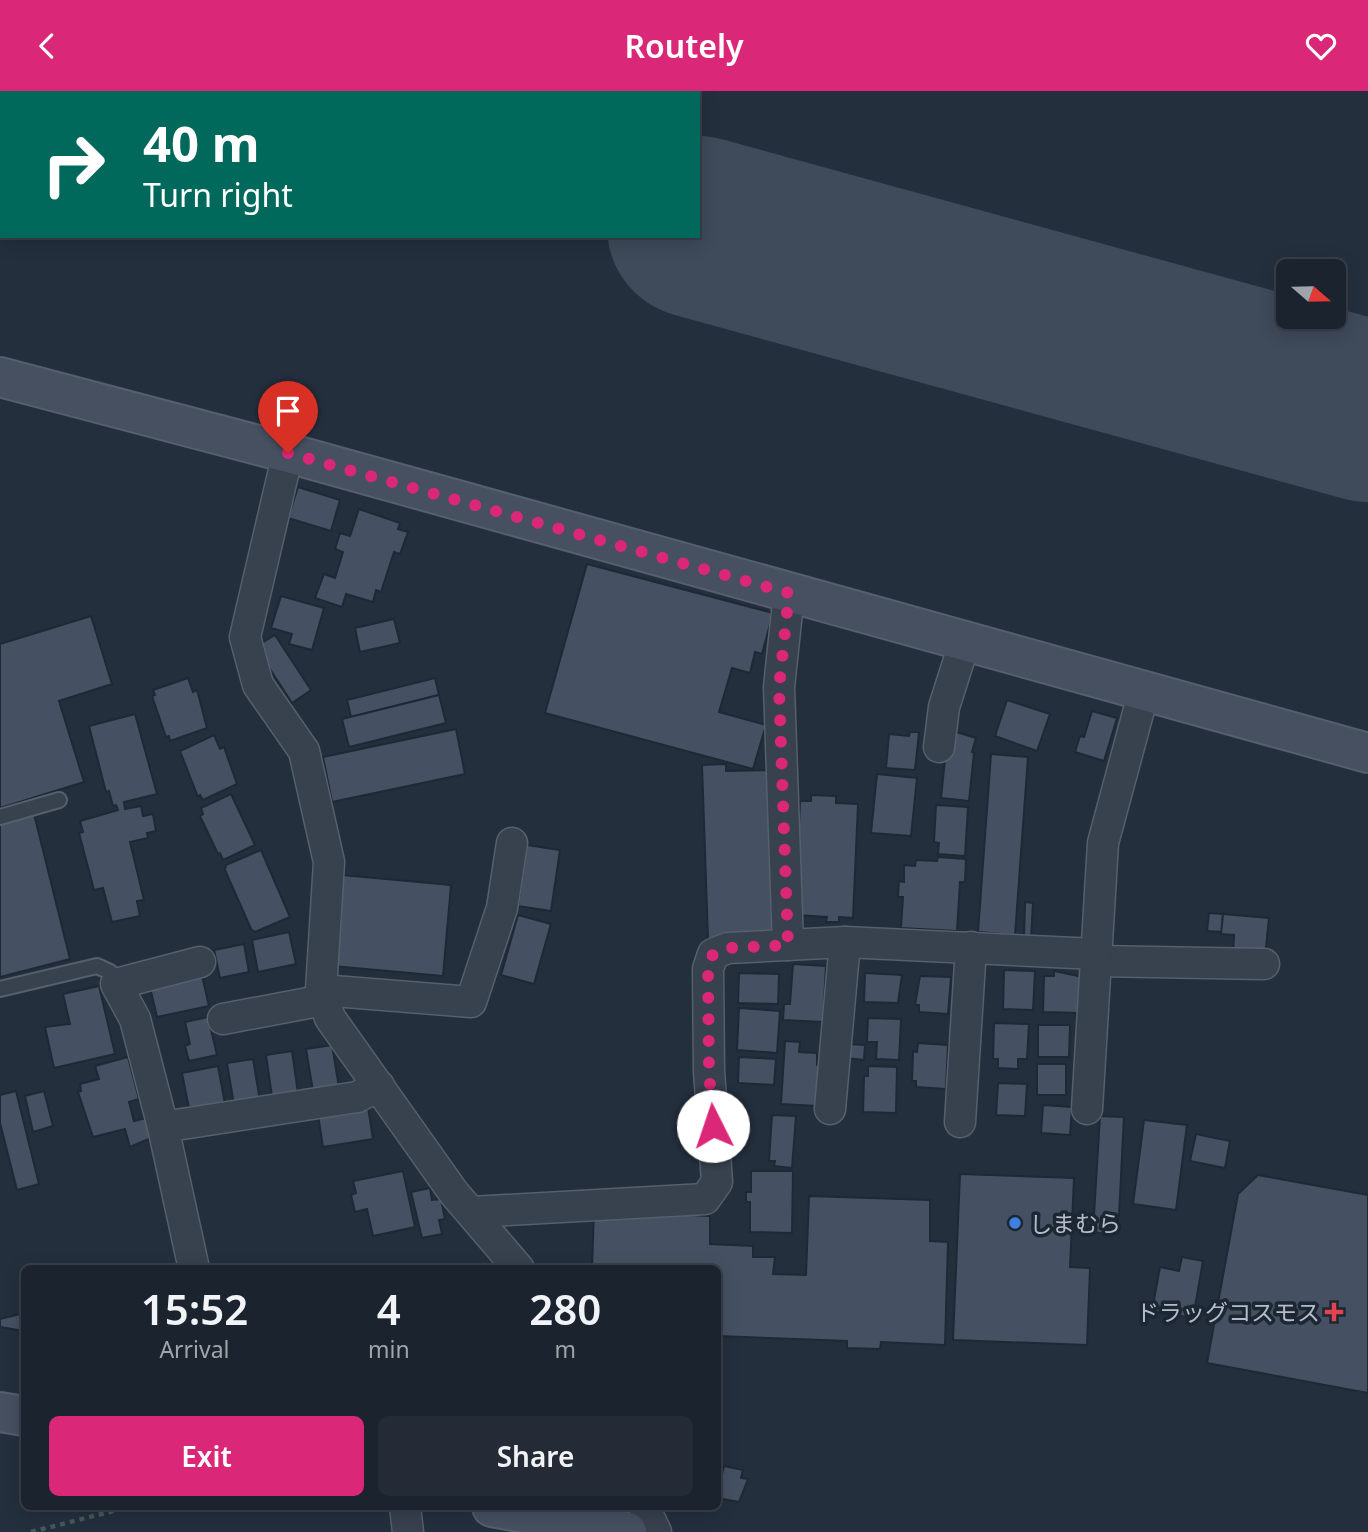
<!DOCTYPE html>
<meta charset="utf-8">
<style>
body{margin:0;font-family:"Noto Sans","Noto Sans JP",sans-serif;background:#242b36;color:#f1f3f6;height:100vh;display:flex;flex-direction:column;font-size:26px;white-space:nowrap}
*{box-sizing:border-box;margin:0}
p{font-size:23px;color:#a0a4aa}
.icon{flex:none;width:38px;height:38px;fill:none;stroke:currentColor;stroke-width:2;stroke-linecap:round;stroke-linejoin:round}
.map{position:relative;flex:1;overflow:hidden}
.side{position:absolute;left:21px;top:1174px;width:700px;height:245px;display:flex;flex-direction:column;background:#1b232e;border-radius:10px;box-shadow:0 4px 18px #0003,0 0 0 2px #39404a}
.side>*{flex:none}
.guide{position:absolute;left:0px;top:0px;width:700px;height:147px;box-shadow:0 4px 18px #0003,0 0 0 2px #39404a;background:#00695c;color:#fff;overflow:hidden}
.needle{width:46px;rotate:110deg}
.controls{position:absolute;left:1276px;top:168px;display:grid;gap:14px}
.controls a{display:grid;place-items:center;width:70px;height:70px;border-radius:10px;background:#1b232e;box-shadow:0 4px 18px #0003,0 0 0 2px #39404a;font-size:35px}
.pin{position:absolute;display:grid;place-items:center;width:60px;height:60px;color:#fff;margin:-72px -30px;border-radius:50% 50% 50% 0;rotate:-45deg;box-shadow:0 0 7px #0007}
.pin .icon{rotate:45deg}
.me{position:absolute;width:77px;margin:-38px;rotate:356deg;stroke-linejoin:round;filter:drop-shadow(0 0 5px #0008)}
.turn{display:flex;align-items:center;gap:24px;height:147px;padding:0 28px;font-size:32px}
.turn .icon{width:91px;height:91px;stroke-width:2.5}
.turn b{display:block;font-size:49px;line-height:60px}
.eta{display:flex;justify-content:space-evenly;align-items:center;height:119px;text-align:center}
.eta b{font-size:42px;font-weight:600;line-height:49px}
.action{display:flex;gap:14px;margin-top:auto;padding:14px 28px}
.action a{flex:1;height:80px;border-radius:10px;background:#db2777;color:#fff;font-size:28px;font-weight:600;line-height:80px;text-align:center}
.action a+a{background:#242b36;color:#f1f3f6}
header{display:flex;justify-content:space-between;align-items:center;height:91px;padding:0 28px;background:#db2777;color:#fff;font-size:32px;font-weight:600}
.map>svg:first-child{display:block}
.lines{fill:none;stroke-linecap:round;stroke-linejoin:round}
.runway{stroke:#3f4a5a;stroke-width:182}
.building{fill:#455162;stroke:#1f2835;stroke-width:2}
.lane-casing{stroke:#565f6c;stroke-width:18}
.street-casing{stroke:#565f6c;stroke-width:33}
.secondary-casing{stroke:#565f6c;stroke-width:42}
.path{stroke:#44595c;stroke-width:4.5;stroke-dasharray:5 5;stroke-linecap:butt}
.lane{stroke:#38414e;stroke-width:14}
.street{stroke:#38414e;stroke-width:30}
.secondary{stroke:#465061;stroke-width:38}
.route{stroke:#db2777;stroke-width:12;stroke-dasharray:0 21.6}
.shop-dot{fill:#3f7fe0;stroke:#1d2633;stroke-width:2.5}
.health-dot{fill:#e0444e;stroke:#1d2633;stroke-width:2.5}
.labels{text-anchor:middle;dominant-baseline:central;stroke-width:7;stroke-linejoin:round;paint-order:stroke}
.poi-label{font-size:23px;fill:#b4bcc9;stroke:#1d2633;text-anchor:start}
</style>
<header><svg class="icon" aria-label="back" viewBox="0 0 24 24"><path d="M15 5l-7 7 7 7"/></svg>Routely<svg class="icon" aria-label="heart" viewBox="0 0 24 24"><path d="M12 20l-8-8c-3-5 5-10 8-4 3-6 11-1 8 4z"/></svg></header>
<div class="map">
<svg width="1368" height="1441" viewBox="0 0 1368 1441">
<rect width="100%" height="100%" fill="#242f3e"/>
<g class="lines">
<!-- runway -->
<g class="runway">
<path d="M 203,0 L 209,2"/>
<path d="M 698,136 L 1368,320"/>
</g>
</g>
<!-- building -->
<g class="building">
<path d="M 298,396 L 340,409 L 331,440 L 288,427 Z"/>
<path d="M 359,418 L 400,432 L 398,438 L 408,441 L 400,463 L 394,461 L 381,501 L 376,499 L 373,511 L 346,503 L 342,516 L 315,507 L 324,483 L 335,487 L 343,461 L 335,458 L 340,442 L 350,445 Z"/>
<path d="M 587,473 L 773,522 L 762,563 L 755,561 L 750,582 L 732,577 L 719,621 L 766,634 L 753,678 L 545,622 Z"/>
<path d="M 281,505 L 324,517 L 312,559 L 289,553 L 292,543 L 271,537 Z"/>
<path d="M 91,525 L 112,593 L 59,610 L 84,691 L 0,717 L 0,553 Z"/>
<path d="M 394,528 L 400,552 L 360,561 L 355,537 Z"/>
<path d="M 275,544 L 311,599 L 292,612 L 268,575 L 260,553 Z"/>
<path d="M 188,587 L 193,601 L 197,599 L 207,637 L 170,650 L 169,645 L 166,646 L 152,605 L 155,604 L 153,599 Z"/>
<path d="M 435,587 L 439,604 L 351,626 L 347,609 Z"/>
<path d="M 439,604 L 446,632 L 349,656 L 342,628 Z"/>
<path d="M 1007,609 L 1050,623 L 1037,660 L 995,645 Z"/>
<path d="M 1092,620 L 1117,627 L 1104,670 L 1075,661 L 1080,645 L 1084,646 Z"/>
<path d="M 135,623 L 157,703 L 124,711 L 125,718 L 141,715 L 143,725 L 153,723 L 156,740 L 147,742 L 148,747 L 130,751 L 144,809 L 137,810 L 140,825 L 112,831 L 103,797 L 94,799 L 79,742 L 83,741 L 80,730 L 118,719 L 116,714 L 113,715 L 109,700 L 106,701 L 89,635 Z"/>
<path d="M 456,638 L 465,683 L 332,711 L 323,666 Z"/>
<path d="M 953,640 L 976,647 L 972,661 L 974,662 L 969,710 L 941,707 L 946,659 Z"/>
<path d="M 910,641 L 919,641 L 915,679 L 886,677 L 889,643 L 909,645 Z"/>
<path d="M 214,644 L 220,658 L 224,656 L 237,693 L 203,709 L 200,704 L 198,706 L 180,660 Z"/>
<path d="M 991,663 L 1028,666 L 1015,844 L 978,841 Z"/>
<path d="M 726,673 L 726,680 L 770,679 L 776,846 L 708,848 L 702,674 Z"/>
<path d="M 877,683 L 917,687 L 911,745 L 871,742 Z"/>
<path d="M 231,703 L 255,754 L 223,769 L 220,762 L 218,763 L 200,725 L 203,723 L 201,717 Z"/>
<path d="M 811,704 L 836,705 L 836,712 L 858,713 L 853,827 L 839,826 L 839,831 L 826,831 L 827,826 L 795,824 L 800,710 L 811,710 Z"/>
<path d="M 936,714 L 968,716 L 965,765 L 938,763 L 939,752 L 934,751 Z"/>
<path d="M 34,723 L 70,868 L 0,886 L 0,731 Z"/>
<path d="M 527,754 L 560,759 L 551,820 L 518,815 Z"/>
<path d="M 261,759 L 290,826 L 255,841 L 251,838 L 225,779 L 226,774 Z"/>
<path d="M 938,766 L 966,768 L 965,791 L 960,791 L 957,840 L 901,837 L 903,806 L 898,806 L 899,790 L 904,791 L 904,774 L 915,775 L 916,769 L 937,770 Z"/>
<path d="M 342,784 L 451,794 L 443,885 L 333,875 Z"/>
<path d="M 1025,811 L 1033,812 L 1031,847 L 1024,847 Z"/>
<path d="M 1209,822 L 1223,823 L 1222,841 L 1207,840 Z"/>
<path d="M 1223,823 L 1269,827 L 1265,866 L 1233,863 L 1234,844 L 1221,843 Z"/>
<path d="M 518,824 L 551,833 L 534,893 L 501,884 Z"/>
<path d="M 289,841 L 296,873 L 258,881 L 252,849 Z"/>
<path d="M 244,853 L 249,881 L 220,887 L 214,859 Z"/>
<path d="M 793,873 L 826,875 L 823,931 L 783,929 L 784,913 L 790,913 Z"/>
<path d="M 1004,879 L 1035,880 L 1033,919 L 1003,918 Z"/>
<path d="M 201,880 L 209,915 L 157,926 L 149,892 Z"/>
<path d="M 1054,880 L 1083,886 L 1079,922 L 1043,921 L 1044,885 L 1054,885 Z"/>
<path d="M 739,882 L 779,883 L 778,913 L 738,912 Z"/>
<path d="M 865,882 L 902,884 L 898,912 L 864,911 Z"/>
<path d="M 920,885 L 951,886 L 948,923 L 919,921 L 919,914 L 915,914 Z"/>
<path d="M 99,895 L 115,963 L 54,977 L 45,936 L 70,933 L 63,903 Z"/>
<path d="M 739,917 L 780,920 L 777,962 L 737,959 Z"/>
<path d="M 208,926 L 217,964 L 189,970 L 185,955 L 190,953 L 185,931 Z"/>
<path d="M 868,927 L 901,928 L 899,969 L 876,968 L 877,951 L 867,951 Z"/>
<path d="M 994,932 L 1029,933 L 1027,968 L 1018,968 L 1018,978 L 998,977 L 998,968 L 993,968 Z"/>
<path d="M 1038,934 L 1070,934 L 1069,966 L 1038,966 Z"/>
<path d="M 785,950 L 800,951 L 799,961 L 817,962 L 817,974 L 821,974 L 818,1015 L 781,1013 Z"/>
<path d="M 918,952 L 948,954 L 946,998 L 916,996 L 916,990 L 912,990 L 913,960 L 917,961 Z"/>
<path d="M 847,953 L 865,954 L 864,969 L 846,967 Z"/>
<path d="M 332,954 L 339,996 L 313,1000 L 306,958 Z"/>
<path d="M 292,960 L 298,1002 L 272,1006 L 266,964 Z"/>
<path d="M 128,966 L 139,1008 L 129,1011 L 134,1030 L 146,1027 L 151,1047 L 130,1056 L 125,1038 L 93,1046 L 78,1001 L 81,1000 L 80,993 L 99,988 L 95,975 Z"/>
<path d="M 739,966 L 776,968 L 774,994 L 738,992 Z"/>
<path d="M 253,968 L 260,1010 L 234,1014 L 227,972 Z"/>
<rect x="1037" y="973" width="29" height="31"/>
<path d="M 218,975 L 225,1013 L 190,1023 L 182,982 Z"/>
<path d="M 868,975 L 897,976 L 896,1022 L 863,1021 L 864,985 L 868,985 Z"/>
<path d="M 998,992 L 1027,993 L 1025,1025 L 996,1024 Z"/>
<path d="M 16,1000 L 39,1093 L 17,1099 L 0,1032 L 0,1004 Z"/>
<path d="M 44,1000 L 53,1035 L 33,1041 L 25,1005 Z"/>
<path d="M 1043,1014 L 1072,1016 L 1070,1044 L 1041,1042 Z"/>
<path d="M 368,1016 L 373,1048 L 323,1056 L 318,1024 Z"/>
<path d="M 772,1024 L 796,1025 L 792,1077 L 774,1075 L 775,1070 L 769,1070 Z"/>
<path d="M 1100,1025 L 1124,1026 L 1119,1124 L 1112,1144 L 1093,1141 Z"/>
<path d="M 1144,1029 L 1187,1034 L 1176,1119 L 1133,1113 Z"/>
<path d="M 1196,1043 L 1230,1050 L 1225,1077 L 1190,1070 Z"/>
<path d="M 403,1080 L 415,1136 L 373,1145 L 367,1118 L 355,1121 L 351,1104 L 356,1102 L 353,1090 Z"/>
<path d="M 751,1080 L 793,1080 L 792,1142 L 750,1141 L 750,1111 L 746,1111 L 746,1101 L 751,1101 Z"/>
<path d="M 960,1083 L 1074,1087 L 1070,1176 L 1090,1177 L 1087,1254 L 953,1249 Z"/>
<path d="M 1258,1084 L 1368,1104 L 1368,1302 L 1207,1272 L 1238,1103 Z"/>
<path d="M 430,1097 L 432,1109 L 441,1108 L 445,1128 L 439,1129 L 442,1143 L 422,1147 L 411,1101 Z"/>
<path d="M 809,1105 L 930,1109 L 930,1150 L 948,1151 L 945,1254 L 881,1251 L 880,1258 L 847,1257 L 847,1250 L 718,1245 L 718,1178 L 592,1178 L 594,1119 L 710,1125 L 710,1153 L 753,1155 L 753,1166 L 775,1166 L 773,1183 L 806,1184 Z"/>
<path d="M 1182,1166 L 1203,1170 L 1193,1227 L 1152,1220 L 1160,1176 L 1179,1180 Z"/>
<path d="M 24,1222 L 24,1240 L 0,1236 L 0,1228 Z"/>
<path d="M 724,1375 L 743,1379 L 741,1387 L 748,1388 L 739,1411 L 718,1407 L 718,1382 L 722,1383 Z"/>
</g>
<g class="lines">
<defs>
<g id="lane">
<path d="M 0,726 L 59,709"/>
<path d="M 0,898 L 97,875 L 110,881 L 116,893"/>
</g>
<g id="street">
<path d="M 288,362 L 245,546 L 258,594 L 304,660 L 329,771 L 321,899 L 330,927 L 454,1102 L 519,1178"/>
<path d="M 939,656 L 944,616 L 965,550"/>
<path d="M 788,854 L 779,596 L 789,502"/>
<path d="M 1096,870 L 1264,873"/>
<path d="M 321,899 L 471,911 L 502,817 L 512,752"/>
<path d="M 223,928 L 324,909"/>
<path d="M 830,1018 L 845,851"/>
<path d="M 1087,1018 L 1103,752 L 1144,600"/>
<path d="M 960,1031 L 971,856"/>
<path d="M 163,1036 L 135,928 L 116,893 L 200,871"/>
<path d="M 472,1121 L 705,1108 L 717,1091 L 709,980 L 708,878 L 713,863 L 728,857 L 845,851 L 1096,863"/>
<path d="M 194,1178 L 163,1036 L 357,1006 L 379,995"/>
<path d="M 405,1416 L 408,1441"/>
<path d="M 644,1416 L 656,1441"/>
</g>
<g id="secondary">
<path d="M 0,286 L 288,362 L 1368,662"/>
<path d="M 0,1321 L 24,1325"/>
<path d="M 492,1416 L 627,1441"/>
</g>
</defs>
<!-- lane casing -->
<use href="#lane" class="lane-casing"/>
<!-- street casing -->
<use href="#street" class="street-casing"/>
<!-- secondary casing -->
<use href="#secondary" class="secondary-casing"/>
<!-- path -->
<path class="path" d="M 31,1441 L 129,1416"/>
<!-- lane -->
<use href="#lane" class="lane"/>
<!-- street -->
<use href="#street" class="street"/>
<!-- secondary -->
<use href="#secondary" class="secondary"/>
</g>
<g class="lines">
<!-- route -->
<path class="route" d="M 288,362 L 789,502 L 779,597 L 788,854 L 728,857 L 713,863 L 708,878 L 709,980 L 713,1035"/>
</g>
<!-- markers -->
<circle class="shop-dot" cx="1015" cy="1132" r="7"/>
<path class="health-dot" d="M1330.5 1210.5h7v7h7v7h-7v7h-7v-7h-7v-7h7z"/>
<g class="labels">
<!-- poi labels -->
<g class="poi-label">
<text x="1029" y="1132">しまむら</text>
<text x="1320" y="1221" text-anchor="end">ドラッグコスモス</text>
</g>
</g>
</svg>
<div class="controls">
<a><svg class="needle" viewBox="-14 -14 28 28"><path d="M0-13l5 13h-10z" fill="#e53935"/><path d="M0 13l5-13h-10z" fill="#a0a4aa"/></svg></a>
</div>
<div class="pin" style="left:288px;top:362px;background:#d93025"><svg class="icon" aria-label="arrive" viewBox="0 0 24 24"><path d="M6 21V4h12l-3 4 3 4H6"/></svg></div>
<svg class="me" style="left:713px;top:1035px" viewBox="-20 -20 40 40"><circle r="19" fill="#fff"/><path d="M0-13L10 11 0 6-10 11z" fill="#db2777"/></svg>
<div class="guide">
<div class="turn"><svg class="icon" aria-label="right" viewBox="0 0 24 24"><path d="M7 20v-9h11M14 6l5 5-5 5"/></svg><div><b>40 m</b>Turn right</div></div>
</div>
<section class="side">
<div class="eta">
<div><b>15:52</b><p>Arrival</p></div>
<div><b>4</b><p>min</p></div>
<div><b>280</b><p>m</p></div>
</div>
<div class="action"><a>Exit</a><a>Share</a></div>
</section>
</div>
